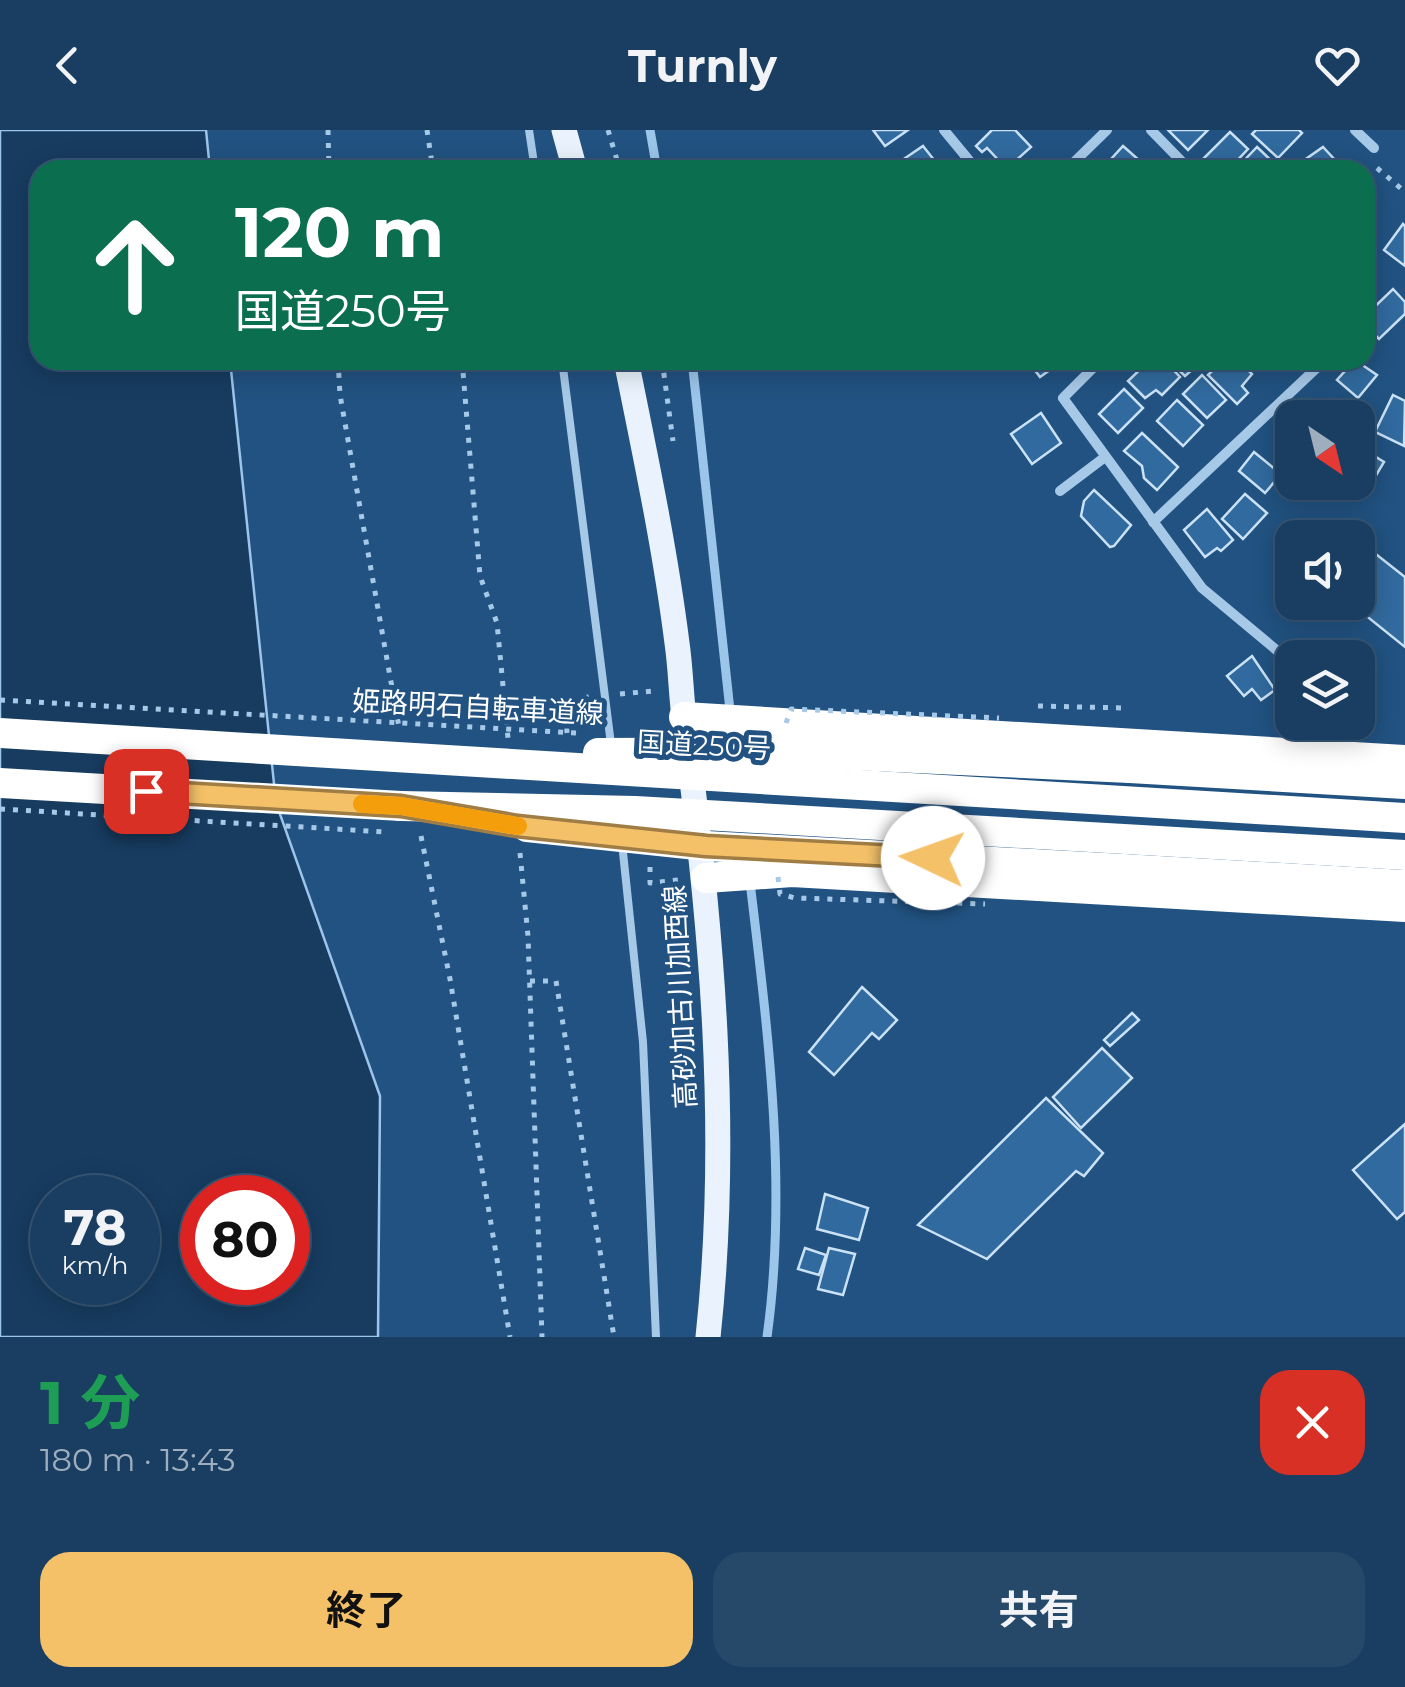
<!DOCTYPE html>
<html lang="ja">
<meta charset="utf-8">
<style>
body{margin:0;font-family:Montserrat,"Noto Sans JP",sans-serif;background:#26496a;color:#f1f3f6;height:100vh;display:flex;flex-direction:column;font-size:38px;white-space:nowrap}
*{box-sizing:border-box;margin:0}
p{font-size:32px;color:#9faebd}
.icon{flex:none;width:55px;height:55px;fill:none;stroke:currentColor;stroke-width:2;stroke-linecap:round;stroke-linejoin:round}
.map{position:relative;height:1207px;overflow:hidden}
.side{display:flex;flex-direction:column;background:#193e61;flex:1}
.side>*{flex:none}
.banner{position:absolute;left:30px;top:30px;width:1345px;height:210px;border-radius:30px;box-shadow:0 5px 25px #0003,0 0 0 2px #375776;background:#0b6e4f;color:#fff;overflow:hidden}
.needle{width:65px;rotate:145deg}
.buttons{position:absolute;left:1275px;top:270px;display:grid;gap:20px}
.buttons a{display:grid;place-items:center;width:100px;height:100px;border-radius:20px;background:#193e61;box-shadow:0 5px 25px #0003,0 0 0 2px #375776;font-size:50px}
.speed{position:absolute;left:30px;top:1045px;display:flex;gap:20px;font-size:50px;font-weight:700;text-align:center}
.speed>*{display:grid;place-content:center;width:130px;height:130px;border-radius:50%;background:#193e61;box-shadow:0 5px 25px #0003,0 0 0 2px #375776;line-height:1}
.speed small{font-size:25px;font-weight:400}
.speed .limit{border:15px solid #d22;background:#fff;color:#111}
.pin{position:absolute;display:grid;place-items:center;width:85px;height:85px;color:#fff;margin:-42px;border-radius:20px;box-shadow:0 5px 15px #0006}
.me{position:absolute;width:110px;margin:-55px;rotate:273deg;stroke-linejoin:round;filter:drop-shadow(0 0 8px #0008)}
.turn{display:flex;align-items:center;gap:35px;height:210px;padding:0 40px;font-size:45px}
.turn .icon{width:130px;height:130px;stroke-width:2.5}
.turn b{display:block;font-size:70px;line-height:85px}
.round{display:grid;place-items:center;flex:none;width:105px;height:105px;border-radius:30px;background:#26496a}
.head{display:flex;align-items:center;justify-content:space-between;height:170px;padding:0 40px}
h1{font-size:60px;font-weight:700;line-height:75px;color:#1e9e55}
.button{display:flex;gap:20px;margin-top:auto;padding:20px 40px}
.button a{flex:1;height:115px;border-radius:30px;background:#f4c169;color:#111;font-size:40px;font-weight:700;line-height:115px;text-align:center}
.button a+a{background:#26496a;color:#f1f3f6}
header{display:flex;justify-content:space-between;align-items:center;height:130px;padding:0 40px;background:#193e61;font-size:45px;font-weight:700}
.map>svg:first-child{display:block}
.water{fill:#173c60;stroke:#9bc5e9;stroke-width:2.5;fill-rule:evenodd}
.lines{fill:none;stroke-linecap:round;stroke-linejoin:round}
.stream{stroke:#9bc5e9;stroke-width:9}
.building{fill:#316a9e;stroke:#cbe2f6;stroke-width:2.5}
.path{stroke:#a7c9e8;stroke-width:5;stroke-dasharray:5 8;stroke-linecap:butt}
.lane{stroke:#a7c9e8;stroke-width:8}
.street{stroke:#a7c9e8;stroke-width:10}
.primary{stroke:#eaf3fd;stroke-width:25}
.highway{stroke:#fff;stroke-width:30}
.path-bridge{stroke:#a7c9e8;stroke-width:5;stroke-dasharray:5 8;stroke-linecap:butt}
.highway-bridge{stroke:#fff;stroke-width:30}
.route-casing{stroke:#9f7d44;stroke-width:25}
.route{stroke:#f4c169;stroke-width:18}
.slow{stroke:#f59e0b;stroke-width:18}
.labels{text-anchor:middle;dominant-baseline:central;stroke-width:10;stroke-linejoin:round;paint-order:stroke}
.street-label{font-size:28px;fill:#fff;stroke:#215281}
</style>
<header><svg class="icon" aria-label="back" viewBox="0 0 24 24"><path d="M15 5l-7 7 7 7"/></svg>Turnly<svg class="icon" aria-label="heart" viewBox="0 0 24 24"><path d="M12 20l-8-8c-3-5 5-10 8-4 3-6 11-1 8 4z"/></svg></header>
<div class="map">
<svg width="1405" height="1207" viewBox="0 0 1405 1207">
<rect width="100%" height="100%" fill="#215281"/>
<!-- water -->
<path class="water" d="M 0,0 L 206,0 L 210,40 L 40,40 L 40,230 L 230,230 L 276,673 L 380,966 L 378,1207 L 0,1207 ZM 52,1068 L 138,1068 L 138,1152 L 52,1152 ZM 202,1068 L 288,1068 L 288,1152 L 202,1152 Z"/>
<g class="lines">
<!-- stream -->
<g class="stream">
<path d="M 650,0 L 657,40"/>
<path d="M 692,230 L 734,617"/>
<path d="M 750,752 C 768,902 788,1056 767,1207"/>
</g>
</g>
<!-- building -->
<g class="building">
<path d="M 873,0 L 908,0 L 885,16 Z"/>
<path d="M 992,0 L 1015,0 L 1031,17 L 1013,33 L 1010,30 L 1004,36 L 987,18 L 982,22 L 976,16 Z"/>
<path d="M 1168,0 L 1208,0 L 1188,20 Z"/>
<path d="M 1256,0 L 1299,0 L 1302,3 L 1278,28 L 1252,4 Z"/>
<path d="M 1230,2 L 1248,19 L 1228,40 L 1210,40 L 1201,31 Z"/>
<path d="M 923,16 L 942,40 L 899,40 L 895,35 Z"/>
<path d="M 1123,16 L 1148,38 L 1147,40 L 1101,40 Z"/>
<path d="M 1257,17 L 1279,38 L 1235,40 Z"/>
<path d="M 1323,17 L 1337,32 L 1338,40 L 1293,38 Z"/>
<path d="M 1403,94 L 1405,96 L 1405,136 L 1384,120 Z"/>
<path d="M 1393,159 L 1405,172 L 1405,184 L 1379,209 L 1365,195 L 1365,186 Z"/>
<path d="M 1027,230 L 1064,230 L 1040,247 Z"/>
<path d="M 1150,230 L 1164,230 L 1180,247 L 1162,265 L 1156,260 L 1145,268 L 1128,251 Z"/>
<path d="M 1168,230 L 1203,230 L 1185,246 Z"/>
<path d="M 1223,230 L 1231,234 L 1238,230 L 1252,244 L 1242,256 L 1248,263 L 1237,274 L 1208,245 Z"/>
<path d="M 1355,230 L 1377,245 L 1358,268 L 1337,250 Z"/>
<path d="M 1202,245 L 1226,270 L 1207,288 L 1183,264 Z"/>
<path d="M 1124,259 L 1143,278 L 1118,303 L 1099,284 Z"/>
<path d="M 1393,265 L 1405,271 L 1404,316 L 1375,302 Z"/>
<path d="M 1177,270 L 1203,295 L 1183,316 L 1157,291 Z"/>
<path d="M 1041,283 L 1061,313 L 1032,334 L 1011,304 Z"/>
<path d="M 1292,302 L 1292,341 L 1291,342 L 1275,326 Z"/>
<path d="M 1142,303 L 1178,337 L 1157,360 L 1144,348 L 1142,336 L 1124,321 Z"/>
<path d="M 1358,316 L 1384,332 L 1365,364 L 1346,352 L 1358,352 Z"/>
<path d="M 1254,322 L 1281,344 L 1265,363 L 1239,341 Z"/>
<path d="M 1094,360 L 1131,395 L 1114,416 L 1110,417 L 1081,386 L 1084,371 Z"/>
<path d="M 1245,364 L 1267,383 L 1243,409 L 1222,389 Z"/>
<path d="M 1207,379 L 1233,410 L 1221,421 L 1217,418 L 1205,427 L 1184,400 Z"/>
<path d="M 1358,410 L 1405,447 L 1405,517 L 1349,472 L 1358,472 Z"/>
<path d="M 1252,526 L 1275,560 L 1261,570 L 1252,559 L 1244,566 L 1227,546 Z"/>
<path d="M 862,857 L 897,890 L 879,909 L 872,903 L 834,945 L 809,922 Z"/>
<path d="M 1132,883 L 1139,890 L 1110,916 L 1104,910 Z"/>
<path d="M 1102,918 L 1132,948 L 1081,998 L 1053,967 Z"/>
<path d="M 1046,968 L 1103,1023 L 1084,1046 L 1076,1041 L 987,1129 L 918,1095 Z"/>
<path d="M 1405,994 L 1405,1082 L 1397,1089 L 1353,1040 Z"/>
<path d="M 825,1064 L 868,1078 L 859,1110 L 817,1099 Z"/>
<path d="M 805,1118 L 826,1125 L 819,1145 L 798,1139 Z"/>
<path d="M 829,1118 L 855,1124 L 843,1165 L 818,1159 Z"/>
</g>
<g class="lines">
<!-- path -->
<g class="path">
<path d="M 328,0 L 329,40"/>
<path d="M 427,0 L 433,40"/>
<path d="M 608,0 L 620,40"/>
<path d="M 1377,38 L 1405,62"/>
<path d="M 338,230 L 340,265 L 399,597"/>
<path d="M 462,230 L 480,446 L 497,493 L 508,608"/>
<path d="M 662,230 L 673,311"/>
<path d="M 620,564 L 653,561"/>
<path d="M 1038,576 L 1125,578"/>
<path d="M 567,603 L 565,570 L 589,567"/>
<path d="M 421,706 L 450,849 L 510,1207"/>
<path d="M 520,723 L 528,806 L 542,1207"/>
<path d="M 650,737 L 650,753 L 678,750"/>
<path d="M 530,851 L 556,851 L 614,1207"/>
</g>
<!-- lane -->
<g class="lane">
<path d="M 529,0 L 535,40"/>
<path d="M 562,230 L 611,614"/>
<path d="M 622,713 L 643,912 L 656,1207"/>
</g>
<!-- street -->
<g class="street">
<path d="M 944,0 L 977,40"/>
<path d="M 1151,0 L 1190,40"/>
<path d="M 1355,0 L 1374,18"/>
<path d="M 1066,40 L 1107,0"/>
<path d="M 1101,230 L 1063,268 L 1202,458 L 1292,533"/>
<path d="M 1060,361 L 1105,327"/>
<path d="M 1153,392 L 1325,230"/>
<path d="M 1338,621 L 1341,592"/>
</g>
<!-- primary -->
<g class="primary">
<path d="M 564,0 L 575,40"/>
<path d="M 626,230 C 645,324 665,418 677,513 C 681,540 681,568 685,596 C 712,798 730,1003 708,1207"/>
</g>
<!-- highway -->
<g class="highway">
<path d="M 684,587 L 1405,630"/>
<path d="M 1130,638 L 1405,654"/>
<path d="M 0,653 L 401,676"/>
<path d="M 1123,739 L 1405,755"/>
<path d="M 706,748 L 792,742 L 1405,777"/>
</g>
<!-- path-bridge -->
<g class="path-bridge">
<path d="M 0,570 L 576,603"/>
<path d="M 786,593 L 791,579 L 999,588"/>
<path d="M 0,679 L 386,702"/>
<path d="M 778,747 L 780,764 L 795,768 L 985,774"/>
</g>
<!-- highway-bridge -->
<g class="highway-bridge">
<path d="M 0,603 L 1405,688"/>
<path d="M 598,623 L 788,622 L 1130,638"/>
<path d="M 401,676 L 635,681 L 1405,725"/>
<path d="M 527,697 L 706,716 L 1123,739"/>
</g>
</g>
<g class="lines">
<defs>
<path id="route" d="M 146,661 L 401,676 L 517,696 L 706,716 L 933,728"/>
</defs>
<!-- route casing -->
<use href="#route" class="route-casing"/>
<!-- route -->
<use href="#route" class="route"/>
<!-- slow -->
<path class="slow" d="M 362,674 L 401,676 L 518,696"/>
</g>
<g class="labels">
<!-- street labels -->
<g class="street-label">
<text transform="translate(478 577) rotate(3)">姫路明石自転車道線</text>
<text transform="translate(704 615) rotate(3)">国道250号</text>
<text transform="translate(680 867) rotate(-93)">高砂加古川加西線</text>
</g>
</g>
</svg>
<div class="buttons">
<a><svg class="needle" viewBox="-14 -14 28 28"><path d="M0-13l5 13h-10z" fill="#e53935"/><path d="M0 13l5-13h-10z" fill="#9faebd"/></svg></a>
<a><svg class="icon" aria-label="sound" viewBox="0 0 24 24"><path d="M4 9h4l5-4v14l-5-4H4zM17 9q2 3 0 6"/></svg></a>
<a><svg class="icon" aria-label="layers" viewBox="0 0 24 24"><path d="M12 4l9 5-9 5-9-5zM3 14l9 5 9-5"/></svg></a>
</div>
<div class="speed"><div>78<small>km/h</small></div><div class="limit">80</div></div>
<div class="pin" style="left:146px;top:661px;background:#d93025"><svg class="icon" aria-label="arrive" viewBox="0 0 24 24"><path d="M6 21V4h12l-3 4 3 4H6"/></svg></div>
<svg class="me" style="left:933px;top:728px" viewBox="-20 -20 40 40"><circle r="19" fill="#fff"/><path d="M0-13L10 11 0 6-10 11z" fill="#f4c169"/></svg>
<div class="banner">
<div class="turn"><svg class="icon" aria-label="ahead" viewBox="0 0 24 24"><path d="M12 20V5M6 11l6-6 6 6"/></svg><div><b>120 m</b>国道250号</div></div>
</div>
</div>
<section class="side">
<div class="head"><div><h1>1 分</h1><p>180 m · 13:43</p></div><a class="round" style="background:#d93025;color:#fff"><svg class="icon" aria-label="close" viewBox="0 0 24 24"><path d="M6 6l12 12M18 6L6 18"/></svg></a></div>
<div class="button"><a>終了</a><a>共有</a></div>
</section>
